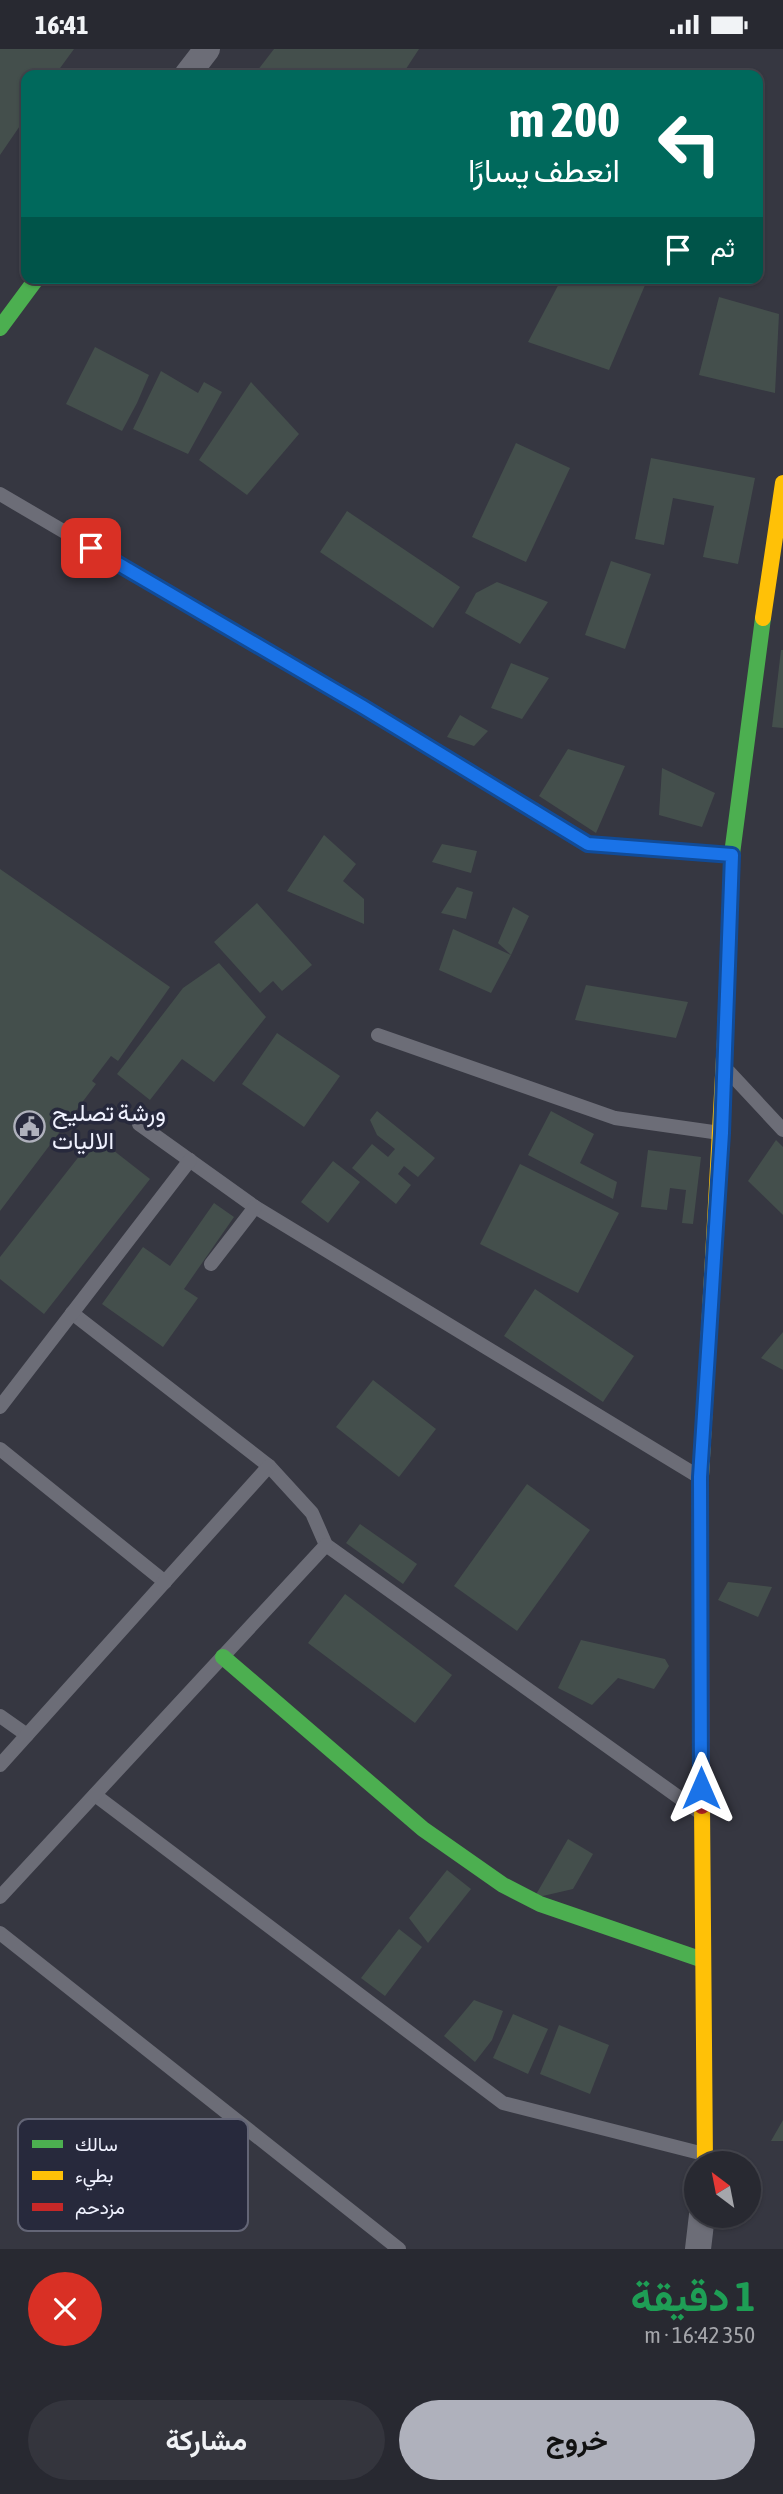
<!DOCTYPE html>
<html lang="ar">
<meta charset="utf-8">
<style>
body{margin:0;font-family:"Asap Condensed",Vazirmatn,sans-serif;background:#34353d;color:#f1f3f6;direction:rtl;height:100vh;display:flex;flex-direction:column;font-size:26px;white-space:nowrap}
*{box-sizing:border-box;margin:0}
p{font-size:23px;color:#a5a6ab}
.icon{flex:none;width:38px;height:38px;fill:none;stroke:currentColor;stroke-width:2;stroke-linecap:round;stroke-linejoin:round}
.map{position:relative;height:2200px;overflow:hidden;direction:ltr}
.drawer{display:flex;flex-direction:column;background:#282931;flex:1}
.drawer>*{flex:none}
.hud{position:absolute;left:21px;top:21px;width:742px;height:214px;border-radius:14px;box-shadow:0 2px 5px #0004,0 0 0 2px #44454d;direction:rtl;background:#00695c;color:#fff;overflow:hidden}
.needle{width:46px;rotate:328deg}
.buttons{position:absolute;left:684px;top:2102px;display:grid;gap:14px}
.buttons a{display:grid;place-items:center;width:77px;height:77px;border-radius:50%;background:#282931;box-shadow:0 2px 5px #0004,0 0 0 2px #44454d;font-size:35px}
.pin{position:absolute;display:grid;place-items:center;width:60px;height:60px;color:#fff;margin:-30px;border-radius:14px;box-shadow:0 4px 10px #0006}
.me{position:absolute;width:77px;margin:-38px;rotate:0deg;stroke-linejoin:round;filter:drop-shadow(0 0 5px #0008)}
.turn{display:flex;align-items:center;gap:24px;height:147px;padding:0 28px;font-size:32px}
.turn .icon{width:91px;height:91px;stroke-width:2.5}
.turn b{display:block;font-size:49px;line-height:60px}
.then{display:flex;align-items:center;height:66px;padding:0 28px;background:#0003;gap:14px;font-size:26px}
.round{display:grid;place-items:center;flex:none;width:74px;height:74px;border-radius:37px;background:#34353d}
.headline{display:flex;align-items:center;justify-content:space-between;height:119px;padding:0 28px}
h1{font-size:42px;font-weight:700;line-height:52px;color:#1e9e55}
.cta{display:flex;gap:14px;margin-top:auto;padding:14px 28px}
.cta a{flex:1;height:80px;border-radius:42px;background:#afb1bc;color:#111;font-size:28px;font-weight:700;line-height:80px;text-align:center}
.cta a+a{background:#34353d;color:#f1f3f6}
.status{display:flex;justify-content:space-between;align-items:center;height:49px;padding:0 35px;background:#282931;direction:ltr}
.status svg{height:19px;fill:currentColor}
.map>svg:first-child{display:block}
.building{fill:#444f4c}
.lines{fill:none;stroke-linecap:round;stroke-linejoin:round}
.lane{stroke:#6c6d77;stroke-width:14}
.street{stroke:#6c6d77;stroke-width:26}
.fast{stroke:#4caf50;stroke-width:16}
.slow{stroke:#ffc107;stroke-width:16}
.jam{stroke:#c62828;stroke-width:16}
.route-casing{stroke:#114b97;stroke-width:18}
.route{stroke:#1a73e8;stroke-width:12}
.labels{text-anchor:middle;dominant-baseline:central;stroke-width:7;stroke-linejoin:round;paint-order:stroke}
.poi-label{font-size:24px;fill:#f0f2ff;stroke:#27293c;text-anchor:start}
.key{fill:#27293c;stroke:#636576;stroke-width:2}
.key-label{font-size:19px;fill:#f0f2ff}
</style>
<div class="status"><b>16:41</b><svg viewBox="0 0 49 12"><path d="M0 12V9h3v3zM5 12V6h3v6zM10 12V3h3v9zM15 12V0h3v12zM26 1h20v11H26zM47 4h2v5h-2z"/></svg></div>
<div class="map">
<svg width="783" height="2200" viewBox="0 0 783 2200">
<rect width="100%" height="100%" fill="#363741"/>
<!-- building -->
<g class="building">
<path d="M 0,0 L 74,0 L 55,26 L 26,26 L 26,68 L 0,106 Z"/>
<path d="M 274,0 L 419,0 L 402,26 L 254,26 Z"/>
<path d="M 562,229 L 648,229 L 609,321 L 528,293 Z"/>
<path d="M 719,248 L 779,265 L 775,344 L 699,326 Z"/>
<path d="M 95,298 L 149,326 L 137,354 L 122,382 L 66,355 Z"/>
<path d="M 161,322 L 198,344 L 204,333 L 222,343 L 188,405 L 133,380 Z"/>
<path d="M 251,333 L 299,385 L 247,446 L 199,411 Z"/>
<path d="M 516,394 L 570,419 L 526,513 L 472,488 Z"/>
<path d="M 651,409 L 755,429 L 738,515 L 703,508 L 714,457 L 673,449 L 664,496 L 635,490 Z"/>
<path d="M 347,462 L 460,538 L 433,579 L 320,503 Z"/>
<path d="M 611,512 L 651,525 L 625,600 L 585,586 Z"/>
<path d="M 497,533 L 548,553 L 520,595 L 465,564 L 476,544 Z"/>
<path d="M 781,601 L 783,601 L 783,679 L 772,678 Z"/>
<path d="M 511,614 L 549,629 L 522,670 L 491,659 Z"/>
<path d="M 460,666 L 488,682 L 474,697 L 447,688 Z"/>
<path d="M 568,700 L 625,717 L 596,784 L 539,747 Z"/>
<path d="M 662,719 L 715,744 L 702,778 L 659,766 Z"/>
<path d="M 324,786 L 356,815 L 343,832 L 364,850 L 364,875 L 287,842 Z"/>
<path d="M 442,795 L 477,802 L 471,824 L 432,813 Z"/>
<path d="M 0,820 L 170,938 L 118,1012 L 111,1007 L 92,1032 L 96,1035 L 0,1162 Z"/>
<path d="M 457,838 L 473,843 L 466,870 L 441,864 Z"/>
<path d="M 257,854 L 312,916 L 282,942 L 273,932 L 260,944 L 214,893 Z"/>
<path d="M 513,858 L 529,867 L 511,906 L 498,894 Z"/>
<path d="M 453,880 L 511,906 L 491,944 L 439,921 Z"/>
<path d="M 219,914 L 266,968 L 214,1033 L 182,1010 L 150,1051 L 117,1025 L 183,939 Z"/>
<path d="M 586,936 L 688,953 L 676,989 L 575,971 Z"/>
<path d="M 277,984 L 340,1027 L 304,1078 L 242,1035 Z"/>
<path d="M 377,1062 L 435,1109 L 418,1128 L 404,1117 L 398,1125 L 411,1136 L 396,1155 L 352,1119 L 372,1095 L 388,1108 L 395,1100 L 377,1086 L 370,1071 Z"/>
<path d="M 551,1062 L 594,1085 L 580,1114 L 617,1133 L 613,1150 L 528,1106 Z"/>
<path d="M 95,1087 L 150,1130 L 44,1265 L 0,1230 L 0,1208 Z"/>
<path d="M 776,1091 L 783,1098 L 783,1166 L 748,1132 Z"/>
<path d="M 648,1101 L 701,1108 L 693,1175 L 682,1174 L 686,1141 L 670,1139 L 667,1161 L 641,1158 Z"/>
<path d="M 333,1112 L 360,1133 L 328,1174 L 301,1153 Z"/>
<path d="M 520,1115 L 619,1164 L 578,1244 L 480,1195 Z"/>
<path d="M 214,1154 L 234,1168 L 184,1240 L 198,1249 L 163,1298 L 102,1255 L 143,1198 L 170,1217 Z"/>
<path d="M 535,1240 L 634,1307 L 603,1353 L 504,1287 Z"/>
<path d="M 783,1283 L 783,1321 L 761,1309 Z"/>
<path d="M 373,1331 L 436,1380 L 399,1428 L 336,1378 Z"/>
<path d="M 527,1435 L 590,1481 L 517,1582 L 454,1537 Z"/>
<path d="M 360,1475 L 417,1515 L 403,1535 L 346,1494 Z"/>
<path d="M 728,1533 L 772,1538 L 758,1568 L 718,1551 Z"/>
<path d="M 345,1545 L 452,1626 L 415,1674 L 308,1594 Z"/>
<path d="M 581,1591 L 665,1610 L 669,1617 L 654,1640 L 618,1629 L 592,1656 L 558,1639 Z"/>
<path d="M 568,1790 L 593,1805 L 573,1840 L 534,1849 Z"/>
<path d="M 447,1821 L 471,1840 L 428,1894 L 409,1869 Z"/>
<path d="M 399,1880 L 422,1898 L 385,1947 L 361,1929 Z"/>
<path d="M 474,1951 L 503,1962 L 492,1991 L 475,2013 L 444,1987 Z"/>
<path d="M 513,1965 L 548,1980 L 528,2025 L 493,2009 Z"/>
<path d="M 559,1976 L 609,1996 L 590,2045 L 540,2025 Z"/>
<path d="M 783,2071 L 783,2092 L 771,2092 Z"/>
</g>
<g class="lines">
<!-- lane -->
<g class="lane">
<path d="M 0,445 L 363,658 L 588,795 L 730,805"/>
<path d="M 378,986 L 615,1069 L 720,1084"/>
<path d="M 729,1023 L 783,1081"/>
<path d="M 139,1075 L 255,1158 L 696,1426"/>
<path d="M 211,1215 L 255,1158"/>
<path d="M 72,1264 L 269,1417 L 312,1464 L 326,1496 L 698,1762"/>
<path d="M 0,1358 L 190,1111"/>
<path d="M 0,1400 L 165,1533"/>
<path d="M 0,1667 L 27,1686"/>
<path d="M 0,1716 L 269,1417"/>
<path d="M 95,1746 L 503,2054 L 704,2105"/>
<path d="M 0,1848 L 326,1496"/>
<path d="M 0,1884 L 399,2200"/>
</g>
<!-- street -->
<g class="street">
<path d="M 187,26 L 207,0"/>
<path d="M 698,2200 L 702,2166"/>
</g>
<!-- fast -->
<g class="fast">
<path d="M 0,279 L 37,229"/>
<path d="M 725,990 L 732,805 L 763,569"/>
<path d="M 223,1608 L 423,1780 L 503,1836 L 540,1855 L 703,1911"/>
</g>
<!-- slow -->
<g class="slow">
<path d="M 763,569 L 783,434"/>
<path d="M 700,1445 L 725,990"/>
<path d="M 702,1757 L 705,2114"/>
</g>
<!-- jam -->
<path class="jam" d="M 700,1445 L 702,1757"/>
</g>
<g class="lines">
<defs>
<path id="route" d="M 91,499 L 363,658 L 588,795 L 732,806 L 722,1084 L 700,1428 L 701,1739"/>
</defs>
<!-- route casing -->
<use href="#route" class="route-casing"/>
<!-- route -->
<use href="#route" class="route"/>
</g>
<!-- icons -->
<defs>
<symbol id="civic-ring" viewBox="-11 -11 22 22"><circle r="9.5" fill="#27293c" stroke="#afb1bc" stroke-width="1.5"/><path d="M-.6-6.5H3V-4.5H.6V-3L4-1V1h2V6H-6V1h2V-1L-.6-3ZM-1.2 2.5V6h2.4V2.5Z" fill="#afb1bc"/></symbol>
</defs>
<g fill-rule="evenodd">
<use href="#civic-ring" x="12" y="1060" width="35" height="35"/>
</g>
<g class="labels">
<!-- poi labels -->
<g class="poi-label">
<text x="52" y="1063">ورشة تصليح<tspan x="52" dy="28">الاليات</tspan></text>
</g>
</g>
<!-- legend -->
<rect x="18" y="2070" width="230" height="112" rx="10" class="key"/>
<rect x="32" y="2091" width="31" height="8" fill="#4caf50"/>
<rect x="32" y="2122" width="31" height="9" fill="#ffc107"/>
<rect x="32" y="2154" width="31" height="8" fill="#c62828"/>
<g class="key-label">
<text x="75" y="2102">سالك</text>
<text x="75" y="2133">بطيء</text>
<text x="75" y="2165">مزدحم</text>
</g>
</svg>
<div class="buttons">
<a><svg class="needle" viewBox="-14 -14 28 28"><path d="M0-13l5 13h-10z" fill="#e53935"/><path d="M0 13l5-13h-10z" fill="#a5a6ab"/></svg></a>
</div>
<div class="pin" style="left:91px;top:499px;background:#d93025"><svg class="icon" aria-label="arrive" viewBox="0 0 24 24"><path d="M6 21V4h12l-3 4 3 4H6"/></svg></div>
<svg class="me" style="left:701px;top:1739px" viewBox="-20 -20 40 40"><path d="M0-17L14 15 0 8-14 15z" fill="#1a73e8" stroke="#fff" stroke-width="4"/></svg>
<div class="hud">
<div class="turn"><svg class="icon" aria-label="left" viewBox="0 0 24 24"><path d="M17 20v-9H6M10 6l-5 5 5 5"/></svg><div><b>200 m</b>انعطف يسارًا</div></div>
<div class="then">ثم<svg class="icon" aria-label="arrive" viewBox="0 0 24 24"><path d="M6 21V4h12l-3 4 3 4H6"/></svg></div>
</div>
</div>
<section class="drawer">
<div class="headline"><div><h1>1 دقيقة</h1><p>350 m · 16:42</p></div><a class="round" style="background:#d93025;color:#fff"><svg class="icon" aria-label="close" viewBox="0 0 24 24"><path d="M6 6l12 12M18 6L6 18"/></svg></a></div>
<div class="cta"><a>خروج</a><a>مشاركة</a></div>
</section>
